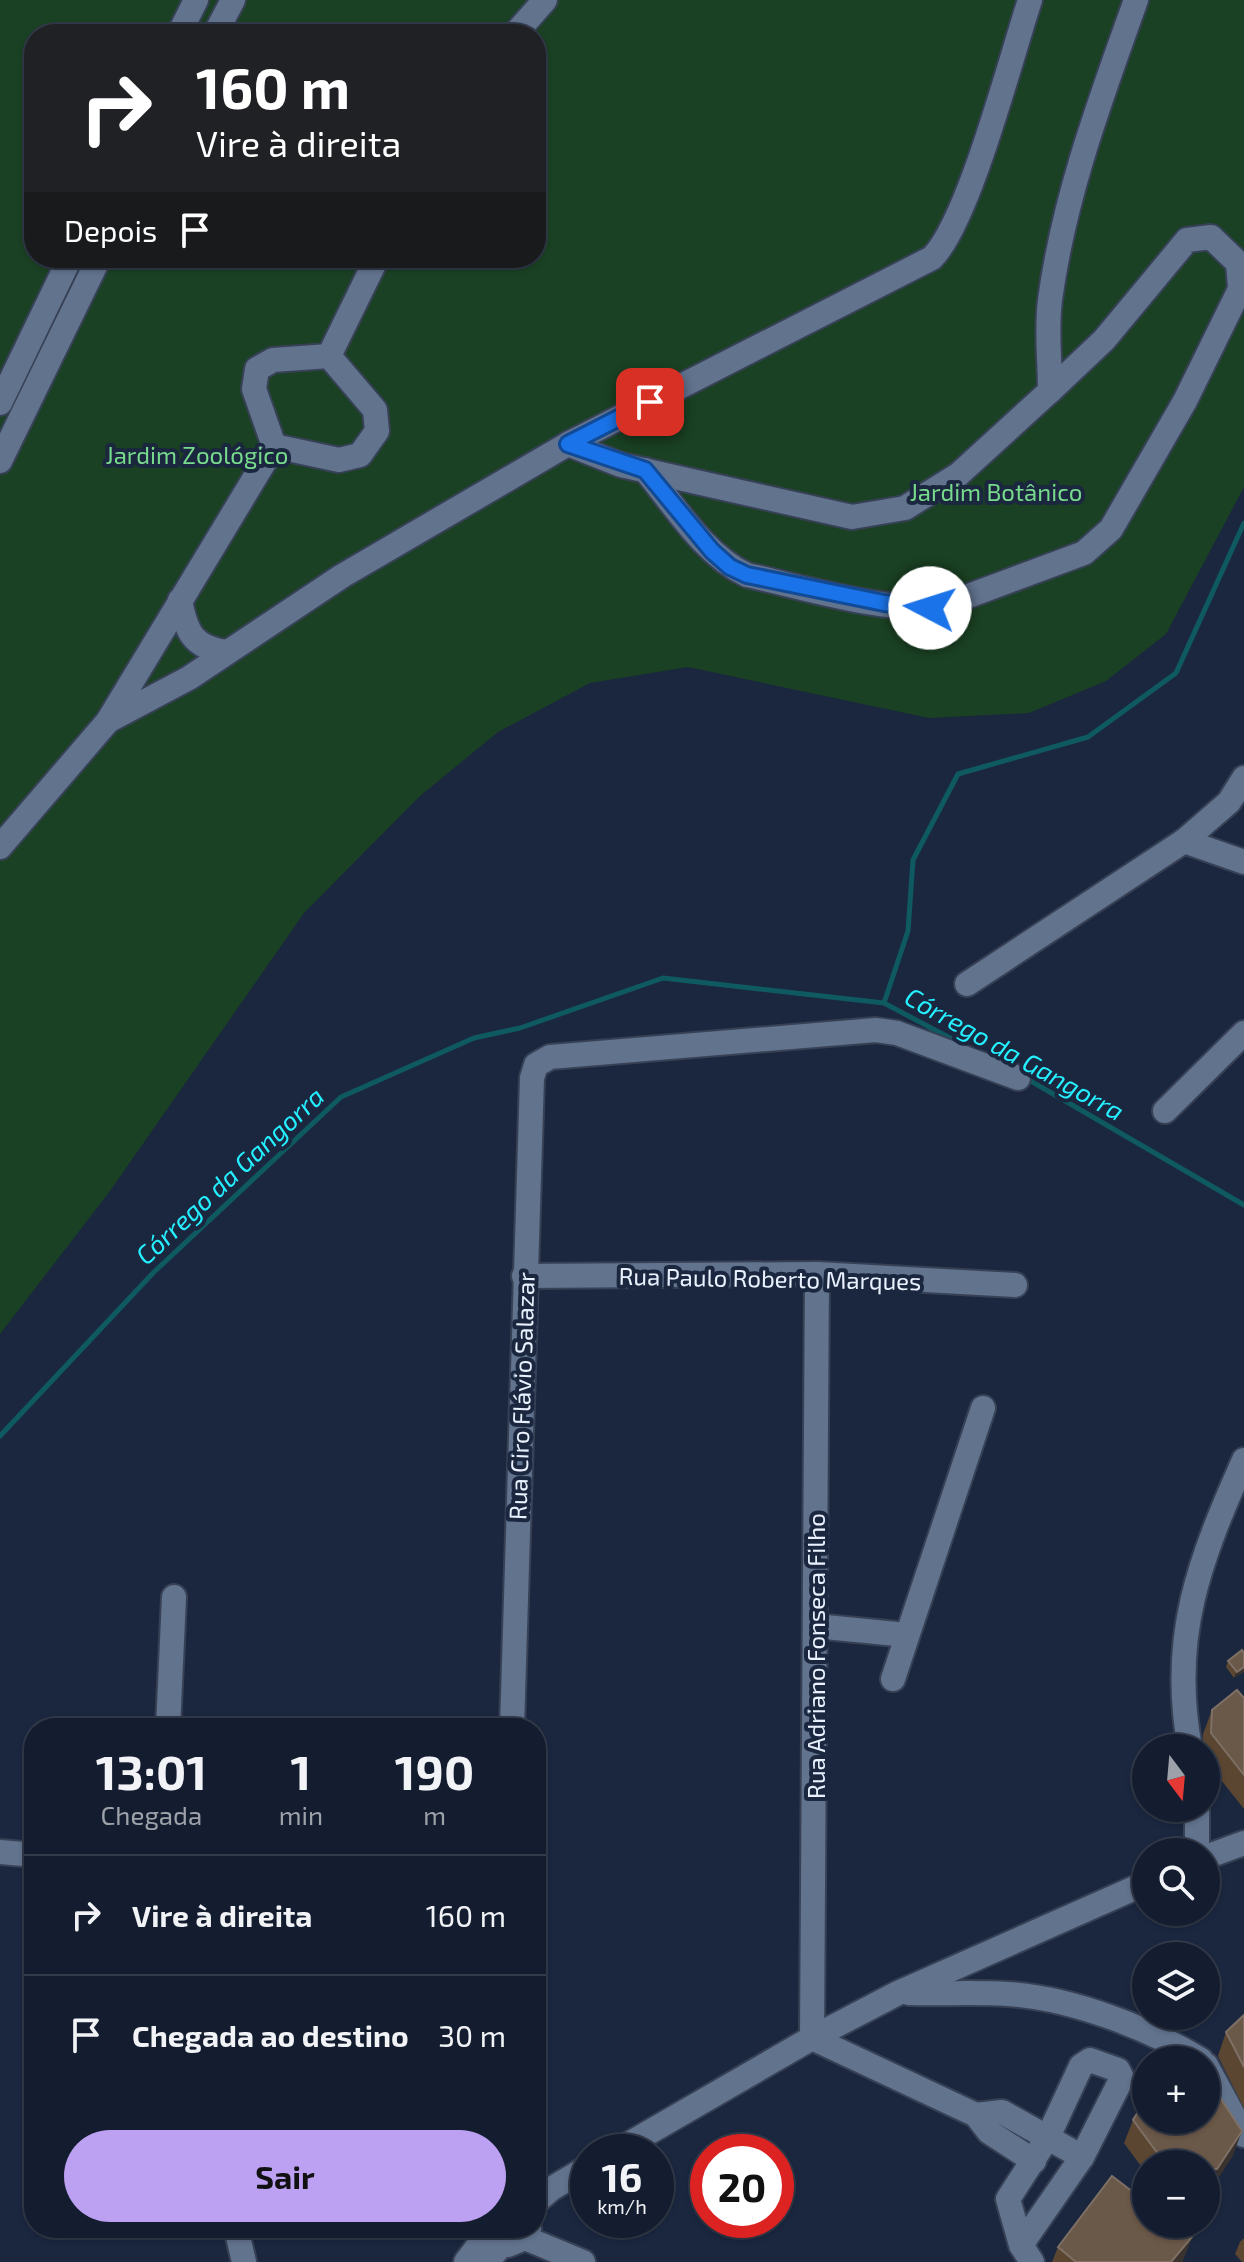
<!DOCTYPE html>
<html lang="pt">
<meta charset="utf-8">
<style>
body{margin:0;font-family:"Exo 2",sans-serif;background:#212a3b;color:#f1f3f6;height:100vh;display:flex;flex-direction:column;font-size:30px;white-space:nowrap}
*{box-sizing:border-box;margin:0}
p{font-size:26px;color:#9da2aa}
.icon{flex:none;width:44px;height:44px;fill:none;stroke:currentColor;stroke-width:2;stroke-linecap:round;stroke-linejoin:round}
.map{position:relative;flex:1;overflow:hidden}
.sheet{position:absolute;left:24px;top:1718px;width:522px;height:520px;display:flex;flex-direction:column;background:#141d2f;border-radius:32px;box-shadow:0 2px 6px #0004,0 0 0 2px #333b4b}
.sheet>*{flex:none}
.guide{position:absolute;left:24px;top:24px;width:522px;height:244px;border-radius:32px;box-shadow:0 2px 6px #0004,0 0 0 2px #333b4b;background:#202124;color:#fff;overflow:hidden}
.needle{width:52px;rotate:164deg}
.buttons{position:absolute;left:1132px;top:1734px;display:grid;gap:16px}
.buttons a{display:grid;place-items:center;width:88px;height:88px;border-radius:50%;background:#141d2f;box-shadow:0 2px 6px #0004,0 0 0 2px #333b4b;font-size:40px}
.speed{position:absolute;left:570px;top:2134px;display:flex;gap:16px;font-size:40px;font-weight:700;text-align:center}
.speed>*{display:grid;place-content:center;width:104px;height:104px;border-radius:50%;background:#141d2f;box-shadow:0 2px 6px #0004,0 0 0 2px #333b4b;line-height:1}
.speed small{font-size:20px;font-weight:400}
.speed .limit{border:12px solid #d22;background:#fff;color:#111}
.pin{position:absolute;display:grid;place-items:center;width:68px;height:68px;color:#fff;margin:-34px;border-radius:16px;box-shadow:0 4px 12px #0006}
.me{position:absolute;width:88px;margin:-44px;rotate:275deg;stroke-linejoin:round;filter:drop-shadow(0 0 6px #0008)}
.turn{display:flex;align-items:center;gap:28px;height:168px;padding:0 40px;font-size:36px}
.turn .icon{width:104px;height:104px;stroke-width:2.5}
.turn b{display:block;font-size:56px;line-height:68px}
.then{display:flex;align-items:center;height:76px;padding:0 40px;background:#0003;gap:16px;font-size:30px}
.eta{display:flex;justify-content:space-evenly;align-items:center;height:136px;text-align:center}
.eta b{font-size:48px;font-weight:700;line-height:56px}
.primary-button{display:flex;gap:16px;margin-top:auto;padding:16px 40px}
.primary-button a{flex:1;height:92px;border-radius:48px;background:#bca0f2;color:#111;font-size:32px;font-weight:700;line-height:92px;text-align:center}
ul{padding:0;list-style:none}
li{display:flex;align-items:center;gap:24px;height:120px;padding:0 40px;border-top:2px solid #333b4b}
li div{flex:1}
li b{display:block;font-size:30px}
li em{font-style:normal}
.map>svg:first-child{display:block}
.green{fill:#1a4123;fill-rule:evenodd}
.lines{fill:none;stroke-linecap:round;stroke-linejoin:round}
.stream{stroke:#0e5a60;stroke-width:5}
.minor-casing{stroke:#374155;stroke-width:28}
.minor{stroke:#62738e;stroke-width:24}
.wall{fill:#5b4632}
.shaded-wall{fill:#3a322e}
.building{fill:#6a5848;stroke:#7e7065;stroke-width:2}
.route-casing{stroke:#114b97;stroke-width:20}
.route{stroke:#1a73e8;stroke-width:14}
.labels{text-anchor:middle;dominant-baseline:central;stroke-width:8;stroke-linejoin:round;paint-order:stroke}
.park-label{font-size:24px;fill:#78da8c;stroke:#1a273f}
.street-label{font-size:24px;fill:#e9f1fe;stroke:#1a273f}
.water-label{font-size:26px;font-style:italic;fill:#25f0ff;stroke:#1a273f}
</style>
<div class="map">
<svg width="1244" height="2262" viewBox="0 0 1244 2262">
<rect width="100%" height="100%" fill="#1a273f"/>
<!-- green -->
<path class="green" d="M 0,0 L 1244,0 L 1244,487 L 1166,634 L 1106,681 L 1029,713 L 929,718 L 688,667 L 590,683 L 498,732 L 420,796 L 304,913 L 110,1191 L 0,1334 ZM 34,34 L 536,34 L 536,258 L 34,258 Z"/>
<g class="lines">
<!-- stream -->
<g class="stream">
<path d="M 884,1003 L 908,931 L 913,860 L 958,774 L 1088,737 L 1176,673 L 1244,523"/>
<path d="M 1024,1077 L 1244,1205"/>
<path d="M 0,1436 L 154,1272 L 341,1097 L 474,1038 L 520,1028 L 663,978 L 884,1003 L 969,1048"/>
</g>
<defs>
<g id="minor">
<path d="M 179,34 L 196,0"/>
<path d="M 215,34 L 233,0"/>
<path d="M 515,34 L 545,0"/>
<path d="M 329,356 L 375,410 L 377,431 L 360,455 L 339,460 L 274,446 L 254,389 L 257,369 L 273,360 Z"/>
<path d="M 329,356 L 377,258"/>
<path d="M 0,403 L 70,258"/>
<path d="M 568,444 L 621,465 L 852,517 L 905,508 L 958,475 L 1050,391 C 1050,360 1046,331 1050,300 C 1064,196 1101,98 1136,0"/>
<path d="M 0,461 L 99,258"/>
<path d="M 645,470 C 675,506 704,555 747,575 C 803,587 893,616 947,604 L 1084,553 L 1111,529 L 1185,401 L 1240,289 L 1238,263 L 1211,237 L 1187,240 L 1104,340 L 1050,391"/>
<path d="M 180,600 C 186,632 193,648 227,652"/>
<path d="M 108,721 L 189,678 L 342,576 L 568,444 L 932,258 C 969,221 1011,57 1030,0"/>
<path d="M 1184,841 L 1244,862"/>
<path d="M 0,847 L 108,721 L 274,446"/>
<path d="M 967,984 L 1184,841 L 1229,802 L 1244,778"/>
<path d="M 1165,1111 L 1244,1033"/>
<path d="M 817,1274 L 812,2038 L 976,2115 L 989,2132 L 1034,2161"/>
<path d="M 524,1276 L 817,1274 L 1015,1285"/>
<path d="M 815,1626 L 907,1635"/>
<path d="M 893,1679 L 983,1408"/>
<path d="M 168,1728 L 174,1597"/>
<path d="M 512,1728 L 532,1078 L 536,1065 L 550,1057 L 876,1030 L 897,1033 L 1018,1078"/>
<path d="M 1190,1748 C 1169,1637 1200,1559 1244,1460"/>
<path d="M 0,1852 L 34,1855"/>
<path d="M 1197,1852 L 1197,1808"/>
<path d="M 1206,1857 L 1244,1843"/>
<path d="M 909,1993 C 942,1994 975,1992 1008,1994 C 1071,1998 1149,2028 1201,2060"/>
<path d="M 1206,2065 L 1244,2135"/>
<path d="M 976,2115 L 1002,2112 L 1082,2157"/>
<path d="M 615,2152 L 812,2038 L 898,1993 L 1146,1883"/>
<path d="M 536,2202 L 551,2189 L 588,2167"/>
<path d="M 236,2228 L 244,2262"/>
<path d="M 491,2228 L 495,2237 L 508,2245 L 525,2238 L 529,2228"/>
<path d="M 525,2238 L 583,2262"/>
<path d="M 1021,2245 L 1082,2157 L 1122,2078 L 1118,2070 L 1090,2060 L 1081,2066 L 1048,2137 L 1008,2199 L 1021,2245 L 1032,2262"/>
<path d="M 466,2262 L 491,2229"/>
<path d="M 487,2262 L 503,2243"/>
</g>
</defs>
<!-- minor casing -->
<use href="#minor" class="minor-casing"/>
<!-- minor -->
<use href="#minor" class="minor"/>
</g>
<!-- wall -->
<g class="wall">
<path d="M 1244,1653 L 1234,1678 L 1226,1667 L 1228,1661 Z"/>
<path d="M 1244,1698 L 1244,1809 L 1206,1761 L 1206,1748 L 1203,1748 L 1203,1734 L 1212,1710 Z"/>
<path d="M 1244,2015 L 1244,2108 L 1218,2056 L 1226,2032 Z"/>
<path d="M 1133,2120 L 1233,2155 L 1209,2192 L 1206,2192 L 1206,2164 L 1146,2164 L 1146,2173 L 1124,2143 Z"/>
<path d="M 1192,2237 L 1182,2262 L 1052,2262 L 1058,2247 Z"/>
<path d="M 1244,2238 L 1244,2262 L 1242,2262 L 1235,2254 L 1240,2242 Z"/>
</g>
<!-- shaded-wall -->
<g class="shaded-wall">
<path d="M 1244,1667 L 1244,1672 L 1234,1678 L 1237,1672 Z"/>
<path d="M 1242,2131 L 1233,2155 L 1209,2192 L 1206,2192 L 1206,2169 Z"/>
<path d="M 1192,2237 L 1182,2262 L 1171,2262 Z"/>
</g>
<!-- building -->
<g class="building">
<path d="M 1242,1650 L 1244,1653 L 1244,1667 L 1237,1672 L 1228,1661 Z"/>
<path d="M 1237,1690 L 1244,1698 L 1244,1775 L 1211,1733 L 1212,1710 Z"/>
<path d="M 1244,2015 L 1244,2067 L 1226,2032 Z"/>
<path d="M 1206,2083 L 1213,2087 L 1242,2131 L 1217,2169 L 1206,2169 L 1206,2164 L 1171,2164 L 1164,2162 L 1133,2120 L 1146,2099 L 1146,2120 L 1206,2120 Z"/>
<path d="M 1112,2176 L 1146,2202 L 1146,2224 L 1175,2224 L 1192,2237 L 1171,2262 L 1076,2262 L 1058,2247 Z"/>
</g>
<g class="lines">
<defs>
<path id="route" d="M 650,402 L 568,444 L 645,470 L 712,551 L 730,567 L 747,575 L 884,603 L 930,608"/>
</defs>
<!-- route casing -->
<use href="#route" class="route-casing"/>
<!-- route -->
<use href="#route" class="route"/>
</g>
<g class="labels">
<!-- park labels -->
<g class="park-label">
<text x="197" y="454">Jardim Zoológico</text>
<text x="996" y="491">Jardim Botânico</text>
</g>
<!-- street labels -->
<g class="street-label">
<text transform="translate(770 1278) rotate(1)">Rua Paulo Roberto Marques</text>
<text transform="translate(521 1396) rotate(-88)">Rua Ciro Flávio Salazar</text>
<text transform="translate(815 1656) rotate(-90)">Rua Adriano Fonseca Filho</text>
</g>
<!-- water labels -->
<g class="water-label">
<text transform="translate(1015 1053) rotate(29)">Córrego da Gangorra</text>
<text transform="translate(229 1175) rotate(-43)">Córrego da Gangorra</text>
</g>
</g>
</svg>
<div class="buttons">
<a><svg class="needle" viewBox="-14 -14 28 28"><path d="M0-13l5 13h-10z" fill="#e53935"/><path d="M0 13l5-13h-10z" fill="#9da2aa"/></svg></a>
<a><svg class="icon" aria-label="search" viewBox="0 0 24 24"><circle cx="10" cy="10" r="6"/><path d="M15 15l6 6"/></svg></a>
<a><svg class="icon" aria-label="layers" viewBox="0 0 24 24"><path d="M12 4l9 5-9 5-9-5zM3 14l9 5 9-5"/></svg></a>
<a>+</a>
<a>−</a>
</div>
<div class="speed"><div>16<small>km/h</small></div><div class="limit">20</div></div>
<div class="pin" style="left:650px;top:402px;background:#d93025"><svg class="icon" aria-label="arrive" viewBox="0 0 24 24"><path d="M6 21V4h12l-3 4 3 4H6"/></svg></div>
<svg class="me" style="left:930px;top:608px" viewBox="-20 -20 40 40"><circle r="19" fill="#fff"/><path d="M0-13L10 11 0 6-10 11z" fill="#1a73e8"/></svg>
<div class="guide">
<div class="turn"><svg class="icon" aria-label="right" viewBox="0 0 24 24"><path d="M7 20v-9h11M14 6l5 5-5 5"/></svg><div><b>160 m</b>Vire à direita</div></div>
<div class="then">Depois<svg class="icon" aria-label="arrive" viewBox="0 0 24 24"><path d="M6 21V4h12l-3 4 3 4H6"/></svg></div>
</div>
<section class="sheet">
<div class="eta">
<div><b>13:01</b><p>Chegada</p></div>
<div><b>1</b><p>min</p></div>
<div><b>190</b><p>m</p></div>
</div>
<ul>
<li><svg class="icon" aria-label="right" viewBox="0 0 24 24"><path d="M7 20v-9h11M14 6l5 5-5 5"/></svg><div><b>Vire à direita</b></div><em>160 m</em></li>
<li><svg class="icon" aria-label="arrive" viewBox="0 0 24 24"><path d="M6 21V4h12l-3 4 3 4H6"/></svg><div><b>Chegada ao destino</b></div><em>30 m</em></li>
</ul>
<div class="primary-button"><a>Sair</a></div>
</section>
</div>
